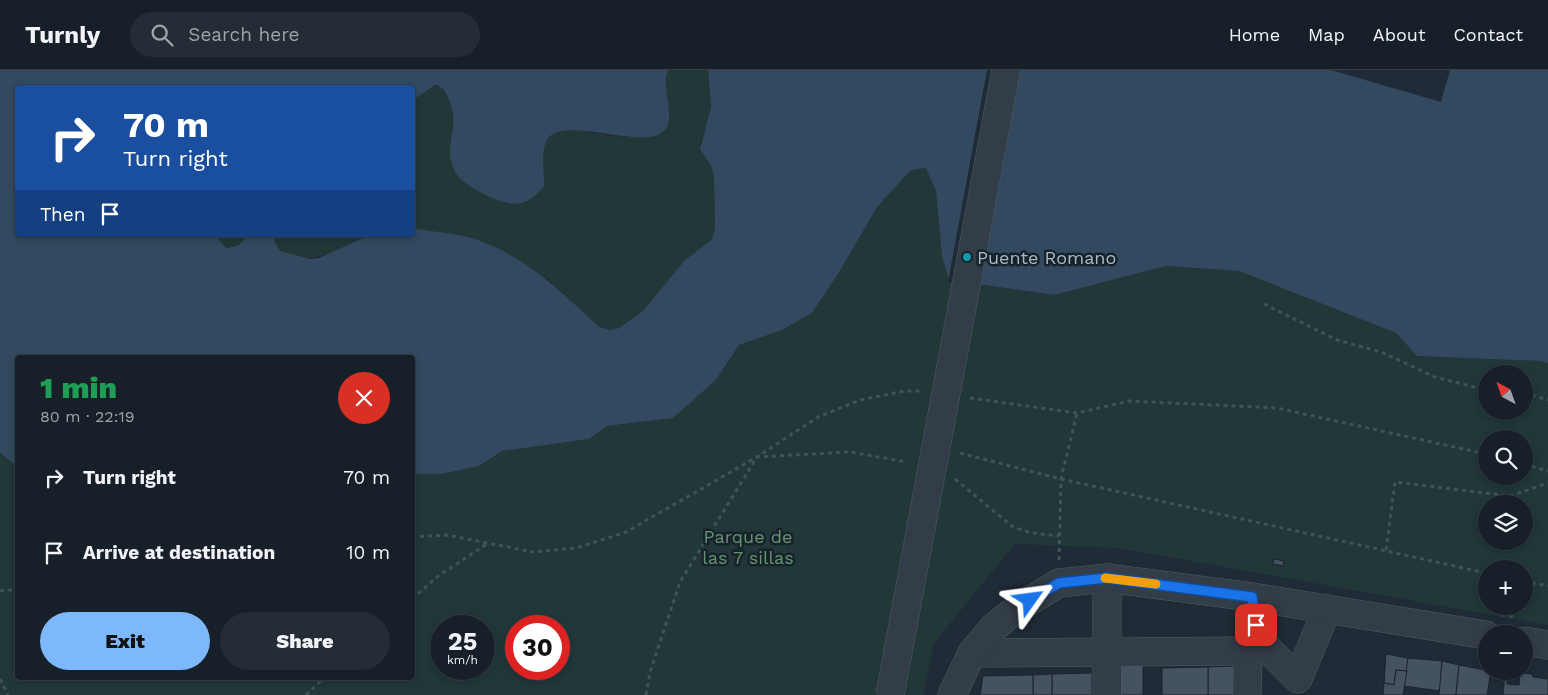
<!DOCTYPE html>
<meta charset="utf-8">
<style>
body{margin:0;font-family:"Work Sans",sans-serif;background:#242d35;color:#f1f3f6;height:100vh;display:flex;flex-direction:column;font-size:19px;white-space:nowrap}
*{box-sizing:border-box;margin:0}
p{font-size:16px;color:#9ea3a8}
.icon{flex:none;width:28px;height:28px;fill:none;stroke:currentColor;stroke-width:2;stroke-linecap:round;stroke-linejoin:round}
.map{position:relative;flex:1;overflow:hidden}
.panel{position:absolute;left:15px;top:285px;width:400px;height:325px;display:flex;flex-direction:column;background:#172029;border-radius:5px;box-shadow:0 2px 8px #0003,0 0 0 1px #363e46}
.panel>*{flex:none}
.guide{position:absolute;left:15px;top:15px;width:400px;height:152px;border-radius:5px;box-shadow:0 2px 8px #0003,0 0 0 1px #363e46;background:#1a4fa0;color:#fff;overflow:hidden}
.needle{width:32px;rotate:319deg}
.tools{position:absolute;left:1478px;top:295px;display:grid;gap:10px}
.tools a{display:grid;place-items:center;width:55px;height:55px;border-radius:50%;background:#172029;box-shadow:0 2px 8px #0003,0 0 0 1px #363e46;font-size:25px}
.speed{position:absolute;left:430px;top:545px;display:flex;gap:10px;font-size:25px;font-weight:700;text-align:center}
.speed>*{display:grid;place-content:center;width:65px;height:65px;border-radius:50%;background:#172029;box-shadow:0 2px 8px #0003,0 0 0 1px #363e46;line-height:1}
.speed small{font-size:12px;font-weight:400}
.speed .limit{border:8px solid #d22;background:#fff;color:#111}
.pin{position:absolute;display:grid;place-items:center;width:42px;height:42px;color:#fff;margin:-21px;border-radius:10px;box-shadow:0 2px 8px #0006}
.me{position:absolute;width:55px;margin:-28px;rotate:59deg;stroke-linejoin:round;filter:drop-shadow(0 0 4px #0008)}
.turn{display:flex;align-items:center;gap:18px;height:105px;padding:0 25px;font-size:22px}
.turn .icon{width:65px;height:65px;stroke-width:2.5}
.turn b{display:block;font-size:35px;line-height:42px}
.then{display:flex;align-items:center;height:48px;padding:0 25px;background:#0003;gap:10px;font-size:19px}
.round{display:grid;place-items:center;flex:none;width:52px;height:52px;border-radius:26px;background:#242d35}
.overview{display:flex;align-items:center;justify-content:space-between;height:85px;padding:0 25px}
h1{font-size:30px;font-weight:800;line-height:38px;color:#1e9e55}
.primary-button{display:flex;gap:10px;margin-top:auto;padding:10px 25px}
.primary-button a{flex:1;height:58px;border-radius:30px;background:#7cb8fa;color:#111;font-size:20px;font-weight:800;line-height:58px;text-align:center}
.primary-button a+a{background:#242d35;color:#f1f3f6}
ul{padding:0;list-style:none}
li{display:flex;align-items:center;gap:15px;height:75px;padding:0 25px}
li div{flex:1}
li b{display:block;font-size:19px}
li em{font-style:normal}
header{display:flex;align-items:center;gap:30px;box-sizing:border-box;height:70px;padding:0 25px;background:#172029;border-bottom:1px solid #363e46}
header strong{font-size:24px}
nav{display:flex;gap:28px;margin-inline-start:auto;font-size:18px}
.search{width:350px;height:45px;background:#242d35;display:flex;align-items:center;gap:12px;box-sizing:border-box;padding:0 18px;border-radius:28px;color:#9ea3a8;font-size:19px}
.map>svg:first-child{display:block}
.green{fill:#213738;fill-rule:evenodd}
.water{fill:#32495f}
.pier{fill:#1f2b37}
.building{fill:#455361;stroke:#1a242e}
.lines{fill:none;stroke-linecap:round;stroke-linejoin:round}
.minor-casing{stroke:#505b65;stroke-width:29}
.path{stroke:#3e5455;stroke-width:3;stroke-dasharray:4 4;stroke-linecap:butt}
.minor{stroke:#333d47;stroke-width:28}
.minor-bridge-casing{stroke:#505b65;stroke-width:29;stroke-linecap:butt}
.minor-bridge{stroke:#333d47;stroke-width:28}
.route-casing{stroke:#114b97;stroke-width:12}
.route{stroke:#1a73e8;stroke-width:9}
.slow{stroke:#f59e0b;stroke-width:9}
.culture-dot{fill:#0f9aa8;stroke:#18222c;stroke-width:2}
.labels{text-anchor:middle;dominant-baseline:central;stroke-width:5;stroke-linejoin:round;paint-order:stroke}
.poi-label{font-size:18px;fill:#acb8c4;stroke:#18222c;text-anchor:start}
.park-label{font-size:18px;fill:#64956b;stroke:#18222c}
</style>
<header>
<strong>Turnly</strong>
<div class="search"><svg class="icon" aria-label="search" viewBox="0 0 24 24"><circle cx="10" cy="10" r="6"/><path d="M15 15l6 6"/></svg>Search here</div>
<nav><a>Home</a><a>Map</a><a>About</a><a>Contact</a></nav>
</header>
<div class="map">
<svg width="1548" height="625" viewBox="0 0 1548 625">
<rect width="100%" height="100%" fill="#1f2b37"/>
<!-- green -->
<g class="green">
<path d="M 668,0 L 708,0 L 711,37 L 709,49 L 700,73 L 702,83 L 711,96 L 714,107 L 715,158 L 712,169 L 684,191 L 643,241 L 619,258 L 610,260 L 599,258 L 548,209 L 413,159 L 412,30 C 421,24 430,14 441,17 L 454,42 L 455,51 L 450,82 L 460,109 L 468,115 L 506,133 L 544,110 C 544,98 540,78 548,68 C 561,51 598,65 615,66 C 630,68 647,65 662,64 C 676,45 660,21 668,0 Z"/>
<path d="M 926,98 L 936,121 L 942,187 L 949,210 L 1054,225 L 1166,196 L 1239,201 L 1396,263 L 1417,286 L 1541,291 L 1548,293 L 1548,555 L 1118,478 L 1015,474 L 934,573 L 923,625 L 0,625 L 0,383 L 17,396 L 18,608 L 412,608 L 413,404 L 441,404 L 479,396 L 502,381 L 589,369 L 607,356 L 673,348 L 716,310 L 739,275 L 782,260 L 812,243 L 838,204 L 878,136 L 911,100 ZM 1486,304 L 1524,304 L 1524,341 L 1486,341 ZM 1486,369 L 1524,369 L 1524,406 L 1486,406 ZM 1486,434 L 1524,434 L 1524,471 L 1486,471 ZM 1486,499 L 1524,499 L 1524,536 L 1486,536 ZM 441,556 L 484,556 L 484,599 L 441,599 ZM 516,556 L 559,556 L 559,599 L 516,599 Z"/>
<path d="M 215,165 L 246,165 C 243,175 235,177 226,178 Z"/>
<path d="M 273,165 L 369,165 C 339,176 321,195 289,185 C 280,182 273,175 273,165 Z"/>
</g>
<!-- water -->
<path class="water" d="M 0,0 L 668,0 C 661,18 674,42 667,57 C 654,86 561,42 547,70 C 540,83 545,101 544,116 C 538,125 527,133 516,134 C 502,135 461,115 456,103 C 453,97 450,90 450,84 C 450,59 459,54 448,28 C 445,21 443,17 435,15 L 413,30 L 412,18 L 18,18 L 18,165 L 215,165 L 226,178 C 235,177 243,175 246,165 L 273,165 L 275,173 L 280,181 L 310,189 L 319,188 L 369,165 L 412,165 L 413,159 L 416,159 C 434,162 454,163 472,168 C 523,184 562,222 599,257 L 610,260 L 619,258 L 643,241 L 684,191 L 712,169 L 715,158 L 714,107 L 711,96 L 700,79 L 711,37 L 708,0 L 1331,0 L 1441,32 L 1450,0 L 1548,0 L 1548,293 L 1541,291 L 1417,286 L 1396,263 L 1239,201 L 1166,196 L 1054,225 L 949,210 L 942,187 L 936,121 L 926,98 L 911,100 L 878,136 L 838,204 L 812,243 L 782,260 L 739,275 L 716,310 L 673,348 L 607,356 L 589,369 L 502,381 L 479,396 L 441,404 L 413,404 L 412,288 L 18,288 L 17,396 L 0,383 Z"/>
<!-- pier -->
<path class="pier" d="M 987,0 L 1016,0 L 977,216 L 948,212 Z"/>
<!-- building -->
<g class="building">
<path d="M 1492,406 L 1506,406 L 1505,411 Z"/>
<path d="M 1274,489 L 1284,491 L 1283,496 L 1273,494 Z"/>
<path d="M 1386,584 L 1408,588 L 1407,601 L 1396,600 L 1394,615 L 1384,613 Z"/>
<path d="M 1408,588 L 1442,591 L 1440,621 L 1404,616 Z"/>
<path d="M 1442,591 L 1459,595 L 1456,625 L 1439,625 Z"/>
<path d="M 1143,595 L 1143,625 L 1107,625 L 1107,596 Z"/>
<path d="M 1459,595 L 1491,601 L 1487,625 L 1456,625 Z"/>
<path d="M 1237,596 L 1237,625 L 1208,625 L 1208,597 Z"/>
<path d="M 1208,597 L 1208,625 L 1162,625 L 1162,598 Z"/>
<path d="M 1396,600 L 1407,601 L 1403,625 L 1383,625 L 1384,613 L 1394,615 Z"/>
<path d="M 1505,602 L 1509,602 L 1507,614 L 1519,615 L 1520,603 L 1532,604 L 1533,607 L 1548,609 L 1548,625 L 1503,625 Z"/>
<path d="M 1092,603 L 1092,625 L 1052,625 L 1052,604 Z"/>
<path d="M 1052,604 L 1052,625 L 1033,625 L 1033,605 Z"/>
<path d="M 1033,605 L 1033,625 L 980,625 L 983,606 Z"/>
</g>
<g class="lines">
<defs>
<g id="minor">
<path d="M 1252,527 L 1259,570 L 1298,609 L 1327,539"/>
<path d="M 1524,571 L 1548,575"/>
<path d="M 972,583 L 1248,581"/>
<path d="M 952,625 L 972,583 L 992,559 L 1016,539 L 1059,513 L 1107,508 L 1252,527 L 1486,565"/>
<path d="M 1107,625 L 1107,508"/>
<path d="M 1247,625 L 1248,581 L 1259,570"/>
</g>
</defs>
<!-- minor casing -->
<use href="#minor" class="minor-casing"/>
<!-- path -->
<g class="path">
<path d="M 1264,234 L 1337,270 L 1381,282 L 1435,307 L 1486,320"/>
<path d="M 1524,323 L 1548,330"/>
<path d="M 970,328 L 1077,343 L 1129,331 L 1277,338 L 1486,384"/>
<path d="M 960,383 L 1061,409 L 1486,503"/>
<path d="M 1524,394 L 1548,401"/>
<path d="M 955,409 L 1013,457 L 1032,463 L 1059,466"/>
<path d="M 412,467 L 447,465 L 533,482 L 576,478 L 626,462 L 757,387 L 818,347 L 860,330 L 904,321 L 921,321"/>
<path d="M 1386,480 L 1395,412 L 1510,426 L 1548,413"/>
<path d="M 1059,490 L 1061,409 L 1077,343"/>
<path d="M 1524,511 L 1548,516"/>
<path d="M 0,521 L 18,519"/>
<path d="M 412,529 L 437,507 L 488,473"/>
<path d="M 1501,545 L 1514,547"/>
<path d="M 0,609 L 8,625"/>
<path d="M 306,625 L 324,608"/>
<path d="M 646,625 L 650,602 L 680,512 L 757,387 L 850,382 L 907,392"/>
</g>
<!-- minor -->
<use href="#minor" class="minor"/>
<defs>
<path id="minor-bridge" d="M 890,625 L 1006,0"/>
</defs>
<!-- minor-bridge casing -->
<use href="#minor-bridge" class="minor-bridge-casing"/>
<!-- minor-bridge -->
<use href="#minor-bridge" class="minor-bridge"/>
</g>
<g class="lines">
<defs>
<path id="route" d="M 1030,530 L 1059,513 L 1107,508 L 1252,527 L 1256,555"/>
</defs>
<!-- route casing -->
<use href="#route" class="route-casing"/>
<!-- route -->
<use href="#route" class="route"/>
<!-- slow -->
<path class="slow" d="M 1105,508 L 1156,514"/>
</g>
<!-- markers -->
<circle class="culture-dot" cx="967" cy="187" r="5"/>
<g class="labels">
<!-- poi labels -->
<g class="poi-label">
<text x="977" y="187">Puente Romano</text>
</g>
<!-- park labels -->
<g class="park-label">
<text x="748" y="466">Parque de<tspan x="748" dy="21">las 7 sillas</tspan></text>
</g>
</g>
</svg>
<div class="tools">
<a><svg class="needle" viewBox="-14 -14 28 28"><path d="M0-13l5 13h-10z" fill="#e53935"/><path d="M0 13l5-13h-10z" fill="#9ea3a8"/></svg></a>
<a><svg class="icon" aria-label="search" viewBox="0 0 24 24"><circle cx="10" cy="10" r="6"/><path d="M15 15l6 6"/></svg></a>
<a><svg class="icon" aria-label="layers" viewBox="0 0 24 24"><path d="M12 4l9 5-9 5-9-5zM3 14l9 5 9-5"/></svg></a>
<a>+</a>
<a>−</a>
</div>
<div class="speed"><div>25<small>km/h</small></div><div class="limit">30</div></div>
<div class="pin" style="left:1256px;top:555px;background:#d93025"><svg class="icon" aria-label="arrive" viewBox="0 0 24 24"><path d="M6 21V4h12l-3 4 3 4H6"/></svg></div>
<svg class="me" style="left:1030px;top:530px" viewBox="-20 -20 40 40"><path d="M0-17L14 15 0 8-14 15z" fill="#1a73e8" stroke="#fff" stroke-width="4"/></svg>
<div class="guide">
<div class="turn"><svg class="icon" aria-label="right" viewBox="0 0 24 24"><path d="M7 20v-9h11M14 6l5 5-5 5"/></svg><div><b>70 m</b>Turn right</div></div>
<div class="then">Then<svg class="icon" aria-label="arrive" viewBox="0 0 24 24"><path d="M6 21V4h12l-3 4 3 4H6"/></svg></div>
</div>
<section class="panel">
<div class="overview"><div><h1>1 min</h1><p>80 m · 22:19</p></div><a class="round" style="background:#d93025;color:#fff"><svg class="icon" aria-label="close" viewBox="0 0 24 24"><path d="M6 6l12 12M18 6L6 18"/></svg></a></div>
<ul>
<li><svg class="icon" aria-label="right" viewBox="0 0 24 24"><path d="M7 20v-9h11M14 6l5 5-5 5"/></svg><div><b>Turn right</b></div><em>70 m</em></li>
<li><svg class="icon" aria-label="arrive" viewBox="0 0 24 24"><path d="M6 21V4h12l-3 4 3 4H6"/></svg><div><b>Arrive at destination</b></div><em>10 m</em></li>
</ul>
<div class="primary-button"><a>Exit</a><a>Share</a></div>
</section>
</div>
